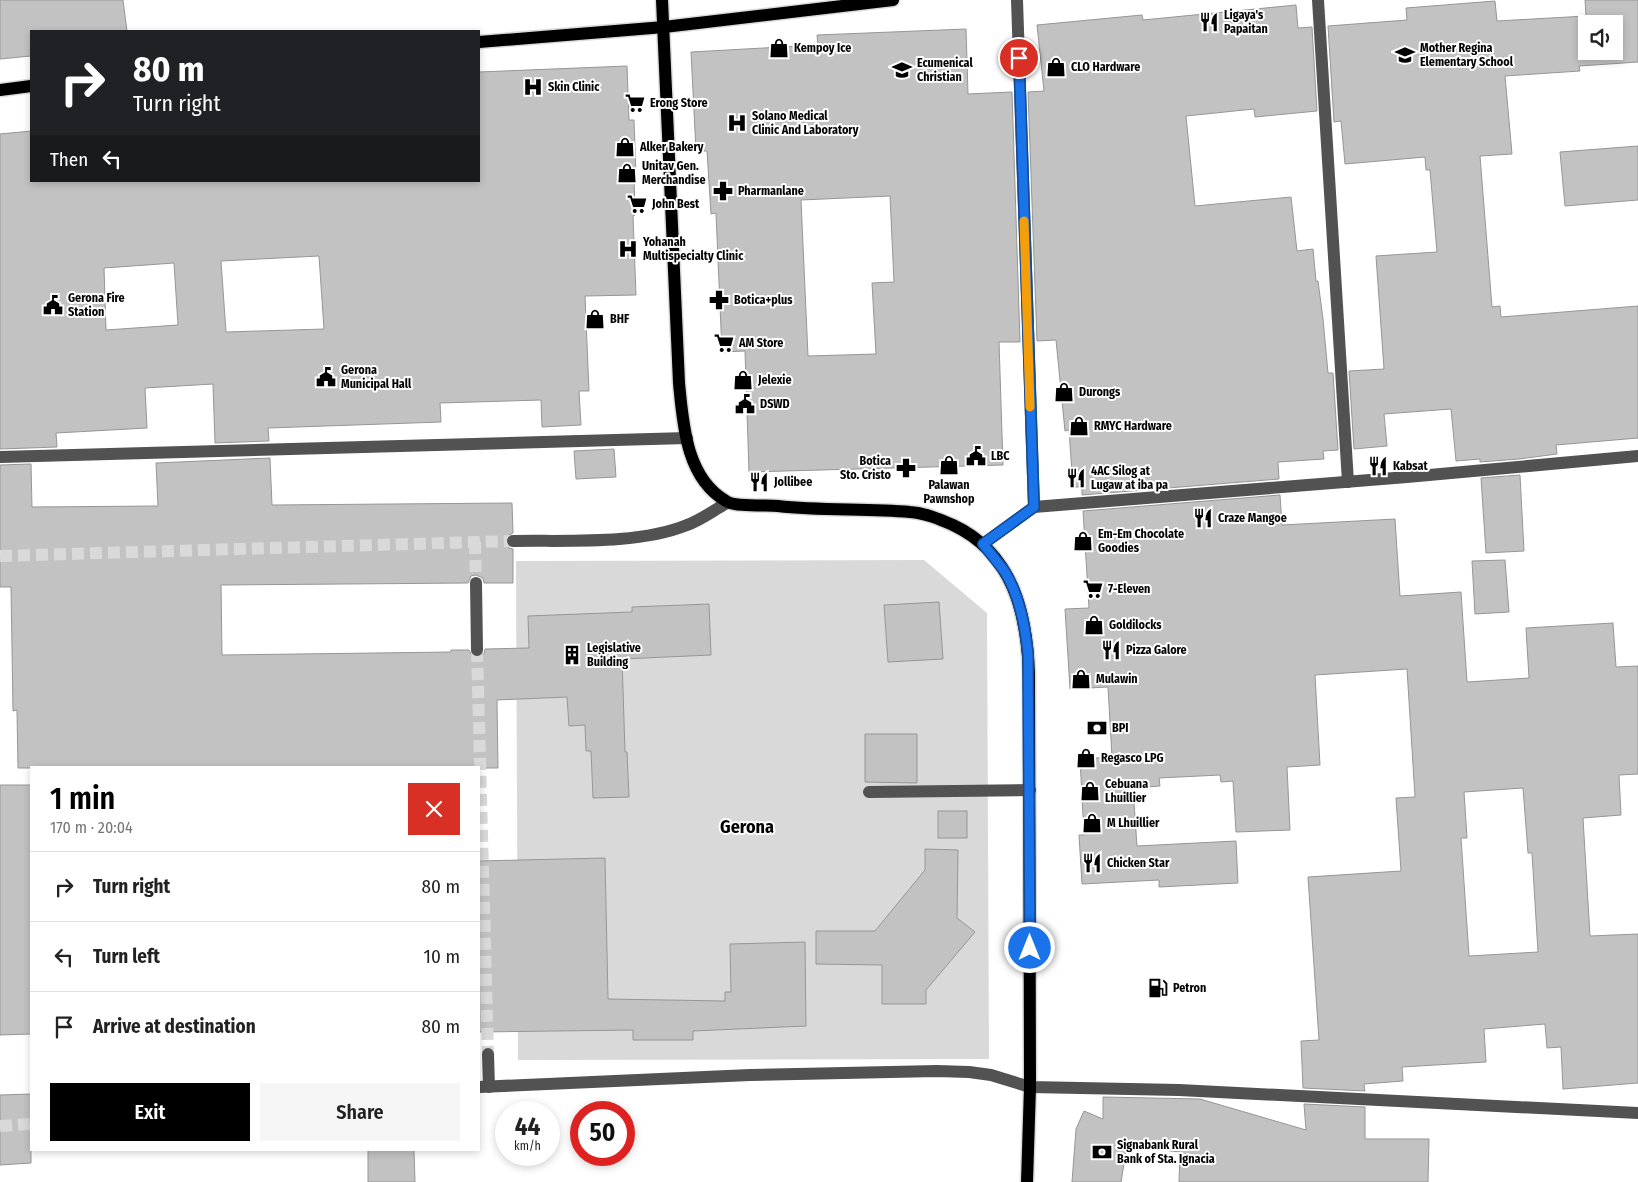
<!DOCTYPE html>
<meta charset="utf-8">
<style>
body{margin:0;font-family:"Fira Sans Condensed",sans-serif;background:#f6f6f6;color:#222;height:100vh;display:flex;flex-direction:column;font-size:19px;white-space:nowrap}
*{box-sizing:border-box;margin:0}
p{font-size:16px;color:#767676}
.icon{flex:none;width:28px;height:28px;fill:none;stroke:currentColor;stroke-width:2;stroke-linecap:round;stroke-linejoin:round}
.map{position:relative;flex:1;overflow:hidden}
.details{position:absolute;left:30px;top:766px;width:450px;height:385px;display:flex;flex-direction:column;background:#fff;border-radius:0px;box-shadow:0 2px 8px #0003}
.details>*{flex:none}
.top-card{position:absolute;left:30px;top:30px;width:450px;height:152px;border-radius:0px;box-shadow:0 2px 8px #0003;background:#202124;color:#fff;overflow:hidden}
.buttons{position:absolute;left:1578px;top:15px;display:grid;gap:10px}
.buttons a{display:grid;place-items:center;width:45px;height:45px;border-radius:0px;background:#fff;box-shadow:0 2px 8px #0003;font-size:25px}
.speed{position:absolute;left:495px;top:1101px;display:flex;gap:10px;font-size:25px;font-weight:700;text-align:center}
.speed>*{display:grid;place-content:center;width:65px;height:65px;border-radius:50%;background:#fff;box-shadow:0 2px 8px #0003;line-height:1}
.speed small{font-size:12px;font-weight:400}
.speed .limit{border:8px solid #d22;background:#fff;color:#111}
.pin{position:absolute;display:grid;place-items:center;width:42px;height:42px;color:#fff;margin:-21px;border:2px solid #fff;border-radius:50%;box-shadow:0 1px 5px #0007}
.me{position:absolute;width:55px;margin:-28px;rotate:0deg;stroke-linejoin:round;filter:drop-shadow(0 0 4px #0008)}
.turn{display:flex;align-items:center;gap:18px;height:105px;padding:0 20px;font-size:22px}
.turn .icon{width:65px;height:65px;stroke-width:2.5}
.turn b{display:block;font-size:35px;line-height:42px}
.then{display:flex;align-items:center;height:48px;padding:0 20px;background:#0003;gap:10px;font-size:19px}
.round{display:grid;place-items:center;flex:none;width:52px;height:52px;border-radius:0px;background:#f6f6f6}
.head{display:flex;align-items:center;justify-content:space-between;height:85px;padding:0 20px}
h1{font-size:30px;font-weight:600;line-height:38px;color:#000}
.cta{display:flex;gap:10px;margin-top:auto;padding:10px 20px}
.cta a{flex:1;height:58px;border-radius:0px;background:#000;color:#fff;font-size:20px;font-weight:600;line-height:58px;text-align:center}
.cta a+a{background:#f6f6f6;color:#222}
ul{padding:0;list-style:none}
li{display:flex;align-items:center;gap:15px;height:70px;padding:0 20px;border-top:1px solid #e0e0e0}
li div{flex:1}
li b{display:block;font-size:19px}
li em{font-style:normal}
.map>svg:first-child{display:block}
.green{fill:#d9d9d9}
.building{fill:#c2c2c2;stroke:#969696;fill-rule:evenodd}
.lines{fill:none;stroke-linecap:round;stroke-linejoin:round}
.minor-tunnel{stroke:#d9d9d9;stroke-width:12;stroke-dasharray:12 6;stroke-linecap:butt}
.major-casing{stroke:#dbdbdb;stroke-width:15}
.minor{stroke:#525252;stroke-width:12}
.major{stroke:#000;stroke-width:12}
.route-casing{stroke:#114b97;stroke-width:12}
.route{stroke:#1a73e8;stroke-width:9}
.slow{stroke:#f59e0b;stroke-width:9}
.labels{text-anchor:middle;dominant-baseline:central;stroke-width:4;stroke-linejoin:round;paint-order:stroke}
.poi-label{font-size:12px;font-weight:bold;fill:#000;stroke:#fff;text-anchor:start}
.district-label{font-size:18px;font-weight:bold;fill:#000;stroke:#fff}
</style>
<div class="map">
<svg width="1638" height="1182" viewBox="0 0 1638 1182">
<rect width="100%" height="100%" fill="#fff"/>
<!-- green -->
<path class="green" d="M 924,560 L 987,613 L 989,1059 L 518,1060 L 516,561 Z"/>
<!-- building -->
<g class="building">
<path d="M 0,0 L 123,0 L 127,31 L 31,31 L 31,56 L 0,59 Z"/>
<path d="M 1585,0 L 1638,0 L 1638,62 L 1579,66 L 1580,71 L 1505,76 L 1512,154 L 1480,156 L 1492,307 L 1500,306 L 1501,317 L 1638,306 L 1638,438 L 1556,445 L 1557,454 L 1519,459 L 1480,462 L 1480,459 L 1456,461 L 1451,409 L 1384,414 L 1387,446 L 1354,449 L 1349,371 L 1384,369 L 1376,256 L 1437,252 L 1430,170 L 1426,170 L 1425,157 L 1345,164 L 1341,121 L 1334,122 L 1328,26 L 1407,20 L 1406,8 L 1495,1 L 1497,21 L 1586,16 ZM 1586,24 L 1614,24 L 1614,51 L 1586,51 Z"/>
<path d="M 1296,5 L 1298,28 L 1312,27 L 1317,111 L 1255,117 L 1254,109 L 1186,116 L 1195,206 L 1291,197 L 1297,251 L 1313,249 L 1316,281 L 1318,281 L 1323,319 L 1328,373 L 1333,373 L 1338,450 L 1323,451 L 1324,459 L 1278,462 L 1279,479 L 1082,495 L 1082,487 L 1073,487 L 1069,430 L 1065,431 L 1056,340 L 1037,341 L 1028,92 L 1044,91 L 1037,25 L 1142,15 L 1143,20 Z"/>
<path d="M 966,29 L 968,94 L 1012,92 L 1020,342 L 999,342 L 1003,465 L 749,472 L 745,351 L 722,352 L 716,213 L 711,214 L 707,151 L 696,151 L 691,52 L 818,45 L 817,35 ZM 890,196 L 894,282 L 872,283 L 876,354 L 808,356 L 801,200 Z"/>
<path d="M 627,66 L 629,120 L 634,120 L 636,176 L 634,176 L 635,215 L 633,216 L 636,295 L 585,296 L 589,391 L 579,391 L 581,425 L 542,427 L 541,400 L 440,403 L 441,422 L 268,428 L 269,441 L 215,443 L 213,384 L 145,388 L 147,428 L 56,433 L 57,447 L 0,449 L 0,134 L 31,131 L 31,181 L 479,181 L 479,72 ZM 319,256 L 324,329 L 226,332 L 221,261 ZM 174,263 L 178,325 L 106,330 L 104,268 Z"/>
<path d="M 1638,146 L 1638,200 L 1565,206 L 1560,152 Z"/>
<path d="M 614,449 L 616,477 L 576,479 L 574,451 Z"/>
<path d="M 270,458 L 272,505 L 512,503 L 513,533 L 506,537 L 505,542 L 509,548 L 513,549 L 513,583 L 484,583 L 483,578 L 476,575 L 471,576 L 468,583 L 221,585 L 222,655 L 451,652 L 451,650 L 469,650 L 473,657 L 478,658 L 484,654 L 485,649 L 529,648 L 528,616 L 632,612 L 632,607 L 709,604 L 711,655 L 622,659 L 625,752 L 627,752 L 629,797 L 593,798 L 591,751 L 586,751 L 585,725 L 569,726 L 567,697 L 497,700 L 498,768 L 18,768 L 17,710 L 13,711 L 11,587 L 0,587 L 0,465 L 31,464 L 32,507 L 158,506 L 156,463 Z"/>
<path d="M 1520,475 L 1524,551 L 1486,553 L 1481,478 Z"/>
<path d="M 1280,495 L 1282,525 L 1395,519 L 1400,596 L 1461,592 L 1467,682 L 1529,678 L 1526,628 L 1613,623 L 1616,667 L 1638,666 L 1638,774 L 1619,775 L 1621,815 L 1583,818 L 1590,936 L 1638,934 L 1638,1083 L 1563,1089 L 1561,1047 L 1547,1048 L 1545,1024 L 1484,1029 L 1486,1062 L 1402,1067 L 1403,1081 L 1364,1084 L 1365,1091 L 1303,1088 L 1301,1041 L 1319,1040 L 1308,877 L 1401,871 L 1396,798 L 1415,797 L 1407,669 L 1315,675 L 1320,765 L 1287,767 L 1290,830 L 1236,832 L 1233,781 L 1221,782 L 1220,775 L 1159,778 L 1160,786 L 1133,788 L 1137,846 L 1236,841 L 1238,883 L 1159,887 L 1159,880 L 1082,884 L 1079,835 L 1084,835 L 1080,759 L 1112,757 L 1108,687 L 1070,689 L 1065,609 L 1089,608 L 1083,511 ZM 1523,788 L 1528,853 L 1532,853 L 1538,952 L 1469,956 L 1461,838 L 1467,838 L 1464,792 Z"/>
<path d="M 1505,560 L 1509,612 L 1475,614 L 1472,561 Z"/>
<path d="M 939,602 L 943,659 L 888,662 L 884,605 Z"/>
<path d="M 865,734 L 917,734 L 917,783 L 865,782 Z"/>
<path d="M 0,785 L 31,785 L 31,1034 L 0,1035 Z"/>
<rect x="938" y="811" width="29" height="27"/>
<path d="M 925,849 L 958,850 L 957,918 L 975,932 L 926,990 L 926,1004 L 882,1004 L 882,965 L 816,964 L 816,931 L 875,931 L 925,870 Z"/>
<path d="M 605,858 L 608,999 L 725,1001 L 725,992 L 731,992 L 730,944 L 805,942 L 806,1026 L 693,1031 L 693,1040 L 633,1040 L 633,1030 L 479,1032 L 479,861 Z"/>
<path d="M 31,1094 L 31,1163 L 0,1165 L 0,1095 Z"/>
<path d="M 1103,1097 L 1200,1099 L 1306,1130 L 1304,1104 L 1365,1107 L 1365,1139 L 1429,1139 L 1428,1182 L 1179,1182 L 1180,1152 L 1127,1146 L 1121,1182 L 1072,1182 L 1076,1129 L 1084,1111 L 1103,1119 Z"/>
<path d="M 368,1150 L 414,1150 L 415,1182 L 368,1182 Z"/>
</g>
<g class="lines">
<!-- minor-tunnel -->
<g class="minor-tunnel">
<path d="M 475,542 L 476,583"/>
<path d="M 0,556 L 513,541"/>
<path d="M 477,650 L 488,1054"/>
<path d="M 0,1126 L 31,1124"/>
</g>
<defs>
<g id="major">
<path d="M 662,0 L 679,383 C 683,424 686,478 726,501 C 734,507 766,505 778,506 C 822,511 866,508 910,512 C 925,513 939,519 953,525 C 1013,553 1027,614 1029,674 L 1030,1087 L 1027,1182"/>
<path d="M 479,42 L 664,27 L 893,0"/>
<path d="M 0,90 L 31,86"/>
</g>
</defs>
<!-- major casing -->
<use href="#major" class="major-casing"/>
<!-- minor -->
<g class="minor">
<path d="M 1017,0 L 1034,507"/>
<path d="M 1318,0 L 1348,482"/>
<path d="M 0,457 L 687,438"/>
<path d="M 513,541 C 566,540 638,545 687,525 C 701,520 714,510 727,503"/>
<path d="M 983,544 L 1034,507 L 1407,477 L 1638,456"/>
<path d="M 476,583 L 477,650"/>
<path d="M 869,792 L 1030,790"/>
<path d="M 488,1054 L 489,1087"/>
<path d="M 479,1087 L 750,1075 L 937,1071 L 969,1072 L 991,1075 L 1030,1087 L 1179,1090 L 1638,1113"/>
</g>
<!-- major -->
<use href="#major" class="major"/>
</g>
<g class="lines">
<defs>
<path id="route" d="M 1019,58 L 1034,507 L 983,544 C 990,553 998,562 1005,572 C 1020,597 1025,626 1028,654 L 1030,948"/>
</defs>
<!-- route casing -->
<use href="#route" class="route-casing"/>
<!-- route -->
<use href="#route" class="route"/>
<!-- slow -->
<path class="slow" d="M 1024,221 L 1030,407"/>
</g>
<!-- icons -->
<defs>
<symbol id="restaurant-bare" viewBox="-9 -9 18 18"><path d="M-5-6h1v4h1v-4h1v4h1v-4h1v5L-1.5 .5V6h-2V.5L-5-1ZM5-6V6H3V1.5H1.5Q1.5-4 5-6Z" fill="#000" stroke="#fff" stroke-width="2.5" paint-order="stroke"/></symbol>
<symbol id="shop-bare" viewBox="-9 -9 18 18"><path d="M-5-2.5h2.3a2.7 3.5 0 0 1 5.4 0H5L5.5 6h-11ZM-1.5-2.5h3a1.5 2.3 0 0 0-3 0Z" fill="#000" stroke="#fff" stroke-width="2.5" paint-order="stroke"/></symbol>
<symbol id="school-bare" viewBox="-9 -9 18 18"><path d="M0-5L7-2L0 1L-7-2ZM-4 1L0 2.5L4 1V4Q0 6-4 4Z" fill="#000" stroke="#fff" stroke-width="2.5" paint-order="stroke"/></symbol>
<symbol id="hospital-bare" viewBox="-9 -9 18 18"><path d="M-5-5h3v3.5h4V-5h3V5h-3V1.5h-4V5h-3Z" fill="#000" stroke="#fff" stroke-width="2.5" paint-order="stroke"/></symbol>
<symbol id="supermarket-bare" viewBox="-9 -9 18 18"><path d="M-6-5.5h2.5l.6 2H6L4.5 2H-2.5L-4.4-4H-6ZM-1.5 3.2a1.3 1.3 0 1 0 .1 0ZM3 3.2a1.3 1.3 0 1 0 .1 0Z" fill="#000" stroke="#fff" stroke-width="2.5" paint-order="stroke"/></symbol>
<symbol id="pharmacy-bare" viewBox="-9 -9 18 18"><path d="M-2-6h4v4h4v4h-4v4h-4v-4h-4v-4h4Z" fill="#000" stroke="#fff" stroke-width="2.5" paint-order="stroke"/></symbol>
<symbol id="civic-bare" viewBox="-9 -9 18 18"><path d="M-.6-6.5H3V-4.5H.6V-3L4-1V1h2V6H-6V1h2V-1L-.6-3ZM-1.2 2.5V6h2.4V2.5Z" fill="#000" stroke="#fff" stroke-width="2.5" paint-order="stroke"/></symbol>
<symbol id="building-bare" viewBox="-9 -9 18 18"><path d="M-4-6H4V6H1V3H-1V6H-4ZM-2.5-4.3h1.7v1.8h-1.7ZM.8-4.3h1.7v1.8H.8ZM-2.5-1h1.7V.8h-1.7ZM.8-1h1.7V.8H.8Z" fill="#000" stroke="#fff" stroke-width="2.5" paint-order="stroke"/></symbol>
<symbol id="bank-bare" viewBox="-9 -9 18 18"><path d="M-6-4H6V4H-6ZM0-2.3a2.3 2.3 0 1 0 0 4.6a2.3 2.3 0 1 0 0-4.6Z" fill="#000" stroke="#fff" stroke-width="2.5" paint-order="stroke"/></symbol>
<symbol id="fuel-bare" viewBox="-9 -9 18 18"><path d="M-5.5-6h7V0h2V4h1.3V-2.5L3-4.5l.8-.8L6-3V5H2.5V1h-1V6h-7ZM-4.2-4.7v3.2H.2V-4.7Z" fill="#000" stroke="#fff" stroke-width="2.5" paint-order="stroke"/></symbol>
</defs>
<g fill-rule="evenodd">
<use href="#restaurant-bare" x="1195" y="8" width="28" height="28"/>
<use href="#shop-bare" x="765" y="34" width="28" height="28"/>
<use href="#school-bare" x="1391" y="41" width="28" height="28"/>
<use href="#shop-bare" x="1042" y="53" width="28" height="28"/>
<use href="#school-bare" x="888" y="56" width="28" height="28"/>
<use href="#hospital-bare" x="519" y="73" width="28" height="28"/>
<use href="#supermarket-bare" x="621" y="89" width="28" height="28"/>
<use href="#hospital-bare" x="723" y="109" width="28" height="28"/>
<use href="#shop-bare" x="611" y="133" width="28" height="28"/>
<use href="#shop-bare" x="613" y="159" width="28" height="28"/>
<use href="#pharmacy-bare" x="709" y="177" width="28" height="28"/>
<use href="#supermarket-bare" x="623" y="190" width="28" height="28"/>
<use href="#hospital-bare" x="614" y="235" width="28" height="28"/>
<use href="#pharmacy-bare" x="705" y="286" width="28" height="28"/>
<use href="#civic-bare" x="39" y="291" width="28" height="28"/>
<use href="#shop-bare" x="581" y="305" width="28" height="28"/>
<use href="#supermarket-bare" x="710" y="329" width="28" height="28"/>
<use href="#civic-bare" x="312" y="363" width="28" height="28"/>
<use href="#shop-bare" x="729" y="366" width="28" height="28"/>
<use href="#shop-bare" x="1050" y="378" width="28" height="28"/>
<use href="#civic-bare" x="731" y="390" width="28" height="28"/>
<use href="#shop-bare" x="1065" y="412" width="28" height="28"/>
<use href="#civic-bare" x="962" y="442" width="28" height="28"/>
<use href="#shop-bare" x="935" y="451" width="28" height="28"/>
<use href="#restaurant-bare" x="1364" y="452" width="28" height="28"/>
<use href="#pharmacy-bare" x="892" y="454" width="28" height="28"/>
<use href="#restaurant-bare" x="1062" y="464" width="28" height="28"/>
<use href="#restaurant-bare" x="745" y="468" width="28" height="28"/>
<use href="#restaurant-bare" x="1189" y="504" width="28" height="28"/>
<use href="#shop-bare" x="1069" y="527" width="28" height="28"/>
<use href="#supermarket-bare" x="1079" y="575" width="28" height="28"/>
<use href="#shop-bare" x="1080" y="611" width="28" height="28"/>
<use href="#restaurant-bare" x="1097" y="636" width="28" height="28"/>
<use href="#building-bare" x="558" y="641" width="28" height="28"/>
<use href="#shop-bare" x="1067" y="665" width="28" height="28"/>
<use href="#bank-bare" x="1083" y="714" width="28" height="28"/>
<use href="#shop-bare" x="1072" y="744" width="28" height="28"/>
<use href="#shop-bare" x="1076" y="777" width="28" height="28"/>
<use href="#shop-bare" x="1078" y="809" width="28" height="28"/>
<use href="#restaurant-bare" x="1078" y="849" width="28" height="28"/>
<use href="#fuel-bare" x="1144" y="974" width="28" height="28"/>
<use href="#bank-bare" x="1088" y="1138" width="28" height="28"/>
</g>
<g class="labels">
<!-- poi labels -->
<g class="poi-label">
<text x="1224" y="15">Ligaya's<tspan x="1224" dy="14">Papaitan</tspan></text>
<text x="794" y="48">Kempoy Ice</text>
<text x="1420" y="48">Mother Regina<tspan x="1420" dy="14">Elementary School</tspan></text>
<text x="917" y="63">Ecumenical<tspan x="917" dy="14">Christian</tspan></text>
<text x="1071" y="67">CLO Hardware</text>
<text x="548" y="87">Skin Clinic</text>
<text x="650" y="103">Erong Store</text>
<text x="752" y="116">Solano Medical<tspan x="752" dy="14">Clinic And Laboratory</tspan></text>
<text x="640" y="147">Alker Bakery</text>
<text x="642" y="166">Unitav Gen.<tspan x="642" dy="14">Merchandise</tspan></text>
<text x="738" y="191">Pharmanlane</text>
<text x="652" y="204">John Best</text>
<text x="643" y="242">Yohanah<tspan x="643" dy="14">Multispecialty Clinic</tspan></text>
<text x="68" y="298">Gerona Fire<tspan x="68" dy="14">Station</tspan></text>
<text x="734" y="300">Botica+plus</text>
<text x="610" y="319">BHF</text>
<text x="739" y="343">AM Store</text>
<text x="341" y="370">Gerona<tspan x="341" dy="14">Municipal Hall</tspan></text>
<text x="758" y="380">Jelexie</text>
<text x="1079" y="392">Durongs</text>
<text x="760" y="404">DSWD</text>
<text x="1094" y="426">RMYC Hardware</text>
<text x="991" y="456">LBC</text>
<text x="891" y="461" text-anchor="end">Botica<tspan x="891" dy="14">Sto. Cristo</tspan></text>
<text x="1393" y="466">Kabsat</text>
<text x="1091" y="471">4AC Silog at<tspan x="1091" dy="14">Lugaw at iba pa</tspan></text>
<text x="774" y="482">Jollibee</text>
<text x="949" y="485" text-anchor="middle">Palawan<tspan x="949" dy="14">Pawnshop</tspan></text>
<text x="1218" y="518">Craze Mangoe</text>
<text x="1098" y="534">Em-Em Chocolate<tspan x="1098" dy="14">Goodies</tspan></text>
<text x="1108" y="589">7-Eleven</text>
<text x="1109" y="625">Goldilocks</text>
<text x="587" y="648">Legislative<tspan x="587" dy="14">Building</tspan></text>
<text x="1126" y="650">Pizza Galore</text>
<text x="1096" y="679">Mulawin</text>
<text x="1112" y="728">BPI</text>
<text x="1101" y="758">Regasco LPG</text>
<text x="1105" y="784">Cebuana<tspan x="1105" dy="14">Lhuillier</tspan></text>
<text x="1107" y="823">M Lhuillier</text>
<text x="1107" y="863">Chicken Star</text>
<text x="1173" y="988">Petron</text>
<text x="1117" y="1145">Signabank Rural<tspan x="1117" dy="14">Bank of Sta. Ignacia</tspan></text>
</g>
<!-- district labels -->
<g class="district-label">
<text x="747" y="827">Gerona</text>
</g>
</g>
</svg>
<div class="buttons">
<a><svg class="icon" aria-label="sound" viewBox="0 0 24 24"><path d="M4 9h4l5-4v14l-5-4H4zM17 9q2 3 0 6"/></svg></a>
</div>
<div class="speed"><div>44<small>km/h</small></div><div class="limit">50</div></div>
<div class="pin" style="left:1019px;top:58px;background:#d93025"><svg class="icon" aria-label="arrive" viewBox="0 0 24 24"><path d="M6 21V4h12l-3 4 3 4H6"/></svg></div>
<svg class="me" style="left:1030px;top:948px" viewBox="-20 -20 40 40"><circle r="17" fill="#1a73e8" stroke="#fff" stroke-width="3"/><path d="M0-11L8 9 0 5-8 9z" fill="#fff"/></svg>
<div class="top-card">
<div class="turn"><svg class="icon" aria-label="right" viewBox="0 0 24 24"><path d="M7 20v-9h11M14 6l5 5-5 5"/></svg><div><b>80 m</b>Turn right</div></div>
<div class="then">Then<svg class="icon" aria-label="left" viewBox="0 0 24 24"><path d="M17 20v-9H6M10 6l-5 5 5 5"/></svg></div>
</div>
<section class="details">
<div class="head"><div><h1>1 min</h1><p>170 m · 20:04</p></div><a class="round" style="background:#d93025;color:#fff"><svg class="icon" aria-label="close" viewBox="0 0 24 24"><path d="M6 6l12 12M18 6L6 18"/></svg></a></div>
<ul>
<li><svg class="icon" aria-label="right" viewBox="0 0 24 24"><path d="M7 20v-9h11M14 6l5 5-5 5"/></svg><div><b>Turn right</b></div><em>80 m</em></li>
<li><svg class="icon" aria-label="left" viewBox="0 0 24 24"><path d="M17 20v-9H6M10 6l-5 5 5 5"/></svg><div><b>Turn left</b></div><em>10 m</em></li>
<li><svg class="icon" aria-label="arrive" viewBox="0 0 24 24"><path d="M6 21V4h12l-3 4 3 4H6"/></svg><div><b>Arrive at destination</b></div><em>80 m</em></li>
</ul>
<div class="cta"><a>Exit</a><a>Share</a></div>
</section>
</div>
